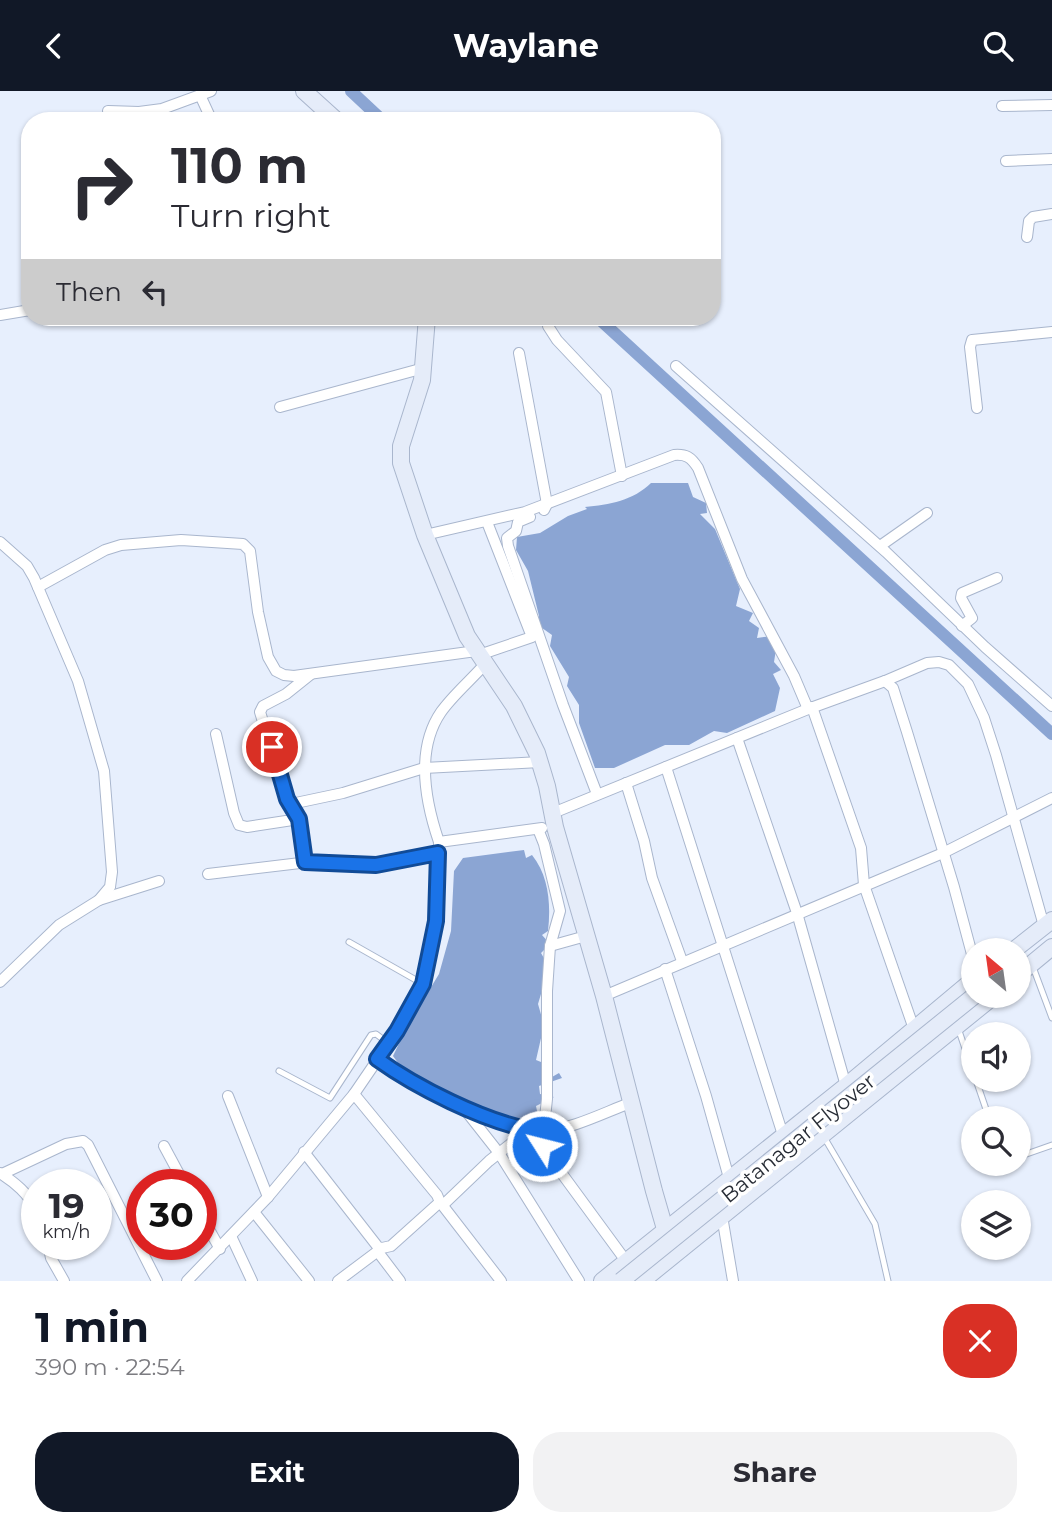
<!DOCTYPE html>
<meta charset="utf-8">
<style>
body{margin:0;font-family:Montserrat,sans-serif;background:#f2f2f3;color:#2b2b33;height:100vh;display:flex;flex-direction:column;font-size:26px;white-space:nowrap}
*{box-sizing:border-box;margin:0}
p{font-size:23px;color:#7c7c81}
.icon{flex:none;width:38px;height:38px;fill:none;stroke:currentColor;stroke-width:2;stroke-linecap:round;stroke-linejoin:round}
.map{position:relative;height:1190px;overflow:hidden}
.side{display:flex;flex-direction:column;background:#fff;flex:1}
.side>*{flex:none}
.top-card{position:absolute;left:21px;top:21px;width:700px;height:214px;border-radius:28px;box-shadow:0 2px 5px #0004;background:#fff;color:#2b2b33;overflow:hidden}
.needle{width:46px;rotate:331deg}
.buttons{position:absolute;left:961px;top:847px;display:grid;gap:14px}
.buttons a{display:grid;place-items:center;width:70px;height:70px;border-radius:50%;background:#fff;box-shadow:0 2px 5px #0004;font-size:35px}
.speed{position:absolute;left:21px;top:1078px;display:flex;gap:14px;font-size:35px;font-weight:700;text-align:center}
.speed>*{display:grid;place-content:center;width:91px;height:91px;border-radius:50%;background:#fff;box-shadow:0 2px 5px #0004;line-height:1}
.speed small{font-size:18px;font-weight:400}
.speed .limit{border:10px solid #d22;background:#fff;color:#111}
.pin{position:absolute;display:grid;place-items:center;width:60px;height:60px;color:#fff;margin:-30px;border:4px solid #fff;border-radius:50%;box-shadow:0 2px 7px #0007}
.me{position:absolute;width:77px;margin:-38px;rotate:306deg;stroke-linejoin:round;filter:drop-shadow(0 0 5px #0008)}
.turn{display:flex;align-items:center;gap:24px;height:147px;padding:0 35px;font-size:32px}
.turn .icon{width:91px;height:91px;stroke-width:2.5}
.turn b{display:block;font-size:49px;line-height:60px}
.then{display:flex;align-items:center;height:66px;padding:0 35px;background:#0003;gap:14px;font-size:26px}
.round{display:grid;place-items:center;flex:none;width:74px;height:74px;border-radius:28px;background:#f2f2f3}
.overview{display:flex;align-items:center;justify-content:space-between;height:119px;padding:0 35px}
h1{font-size:42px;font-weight:700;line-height:52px;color:#111827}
.action{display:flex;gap:14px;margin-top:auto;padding:14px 35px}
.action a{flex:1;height:80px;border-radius:28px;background:#111827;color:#fff;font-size:28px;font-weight:700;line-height:80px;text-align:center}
.action a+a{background:#f2f2f3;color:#2b2b33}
header{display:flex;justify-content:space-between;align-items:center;height:91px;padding:0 35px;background:#111827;color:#fff;font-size:32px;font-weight:700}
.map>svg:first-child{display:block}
.water{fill:#8ba5d3}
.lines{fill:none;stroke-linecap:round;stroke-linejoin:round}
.canal{stroke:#8ba5d3;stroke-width:12}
.lane-casing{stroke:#a9b6cd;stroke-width:7}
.street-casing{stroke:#a9b6cd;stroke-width:12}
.secondary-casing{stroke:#a9b6cd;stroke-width:18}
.lane{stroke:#fff;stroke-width:5}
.street{stroke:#fff;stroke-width:10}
.secondary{stroke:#e5ecf9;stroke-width:16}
.secondary-bridge-casing{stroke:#a9b6cd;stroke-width:18;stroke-linecap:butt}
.secondary-bridge{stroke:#e5ecf9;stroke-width:16}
.route-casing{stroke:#114b97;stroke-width:18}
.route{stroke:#1a73e8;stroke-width:12}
.labels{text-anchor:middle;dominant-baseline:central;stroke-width:7;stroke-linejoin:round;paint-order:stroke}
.street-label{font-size:21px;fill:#272c35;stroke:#fff}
</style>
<header><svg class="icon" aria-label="back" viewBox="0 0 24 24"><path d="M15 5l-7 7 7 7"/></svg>Waylane<svg class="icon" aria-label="search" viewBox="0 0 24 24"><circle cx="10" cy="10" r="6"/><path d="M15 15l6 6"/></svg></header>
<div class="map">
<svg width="1052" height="1190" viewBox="0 0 1052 1190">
<rect width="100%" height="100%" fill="#e7effd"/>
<!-- water -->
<g class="water">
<path d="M 651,392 L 688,392 L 693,406 L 706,412 L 707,422 L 700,423 L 715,438 L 740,498 L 736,515 L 753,522 L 749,530 L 759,537 L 757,547 L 772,545 L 777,552 L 774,571 L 781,579 L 773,583 L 780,597 L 775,620 L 727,642 L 714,640 L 689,654 L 665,654 L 614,677 L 595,677 L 579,632 L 579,614 L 567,595 L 569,586 L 550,555 L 552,544 L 535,532 L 539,525 L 528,480 L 516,459 L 517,446 L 540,442 L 568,425 L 587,418 L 585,416 C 609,414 634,409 651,392 Z"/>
<path d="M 524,759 L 526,767 L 532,764 C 549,785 551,814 548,840 L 542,844 L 550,853 L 541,862 L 549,876 L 538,913 L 544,934 L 536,969 L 546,973 L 545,990 L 559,982 L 562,987 L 539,995 L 540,1003 L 554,1006 L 536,1015 L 539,1030 L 530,1023 L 515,1029 L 491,1023 L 404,980 L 393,965 L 406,938 L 402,933 L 410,931 L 439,883 L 451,840 L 454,780 L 463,767 Z"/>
</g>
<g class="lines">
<!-- canal -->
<g class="canal">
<path d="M 351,0 L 383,30"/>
<path d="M 597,226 L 1052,643"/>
</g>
<defs>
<g id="lane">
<path d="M 349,851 L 423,893"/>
<path d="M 1033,876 L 1052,927"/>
<path d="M 958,937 L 973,981"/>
<path d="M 279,980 L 330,1007 L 371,944 L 376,943 L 388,952"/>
<path d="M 976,989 L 989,1027"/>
<path d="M 824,1046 L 875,1133 L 888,1190"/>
<path d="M 1018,1066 L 1052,1054"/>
</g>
<g id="street">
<path d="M 200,4 L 212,30"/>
<path d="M 1002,15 L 1052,14"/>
<path d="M 108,20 L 139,21 L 162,18 L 211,0"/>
<path d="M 1006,70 L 1052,68"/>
<path d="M 1027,146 L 1029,130 L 1033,126 L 1052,123"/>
<path d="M 0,224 L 30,219"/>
<path d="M 548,235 L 557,249 L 606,301 L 622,385"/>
<path d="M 519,262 L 547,413 L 544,419"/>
<path d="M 676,275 L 886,461 L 985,556 L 1052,615"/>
<path d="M 280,316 L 424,277"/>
<path d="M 977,317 L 970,256 L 972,249 L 1052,241"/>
<path d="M 530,426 L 518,431 L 516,440 L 507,447 L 508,455 L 563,614 L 597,703"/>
<path d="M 425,444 L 525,421 L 674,364 C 686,363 691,366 698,377 L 742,488 L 794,585 L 808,618"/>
<path d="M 0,451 L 27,475 L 34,487 L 78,590 L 104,680 L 112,781 L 110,796 L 99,809 L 59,834 L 0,891"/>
<path d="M 880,455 L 927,422"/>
<path d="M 38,496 L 105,459 L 121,454 L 181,449 L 243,453 L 250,460 L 258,521 L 268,566 L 276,580 L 284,584 L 294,585 L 476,560"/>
<path d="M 962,535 L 972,527 L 961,507 L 962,502 L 997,487"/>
<path d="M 479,564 L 532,546 L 487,431"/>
<path d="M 485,573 C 471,589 453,604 441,621 C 415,659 425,710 439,751 L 542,737"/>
<path d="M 885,590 L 927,572 L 939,571 L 949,574 L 968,593 L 984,627 L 996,664 L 1044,835"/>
<path d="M 812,616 L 861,757 L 864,794 L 914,938"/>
<path d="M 216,643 L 234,722 L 239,734 L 247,736 L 299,728"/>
<path d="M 737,647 L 797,822 L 846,995"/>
<path d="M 666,676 L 783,1044"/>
<path d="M 626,692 L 644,750 L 652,787 L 682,870"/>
<path d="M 291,713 L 343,702 L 424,677 L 540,671"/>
<path d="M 553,722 L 808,618 L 885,590 L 893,597 L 907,641 L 954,796 L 973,867"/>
<path d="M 538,738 L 544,753 L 560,820 L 550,855 L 547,900 L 547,1008 L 542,1055"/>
<path d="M 305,771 L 299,728 L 287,708 L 260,621 L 263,615 L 286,603 L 311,583"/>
<path d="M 208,783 L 317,770 L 376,774 L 438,762"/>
<path d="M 99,809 L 159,790"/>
<path d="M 550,855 L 586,845"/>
<path d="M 665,878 L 706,1005 L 729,1087"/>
<path d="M 604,905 L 943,762 L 1052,707"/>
<path d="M 377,968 C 410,991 503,1042 543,1040 C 573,1038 603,1022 630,1012"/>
<path d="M 228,1005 L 268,1106"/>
<path d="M 462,1015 L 499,1062 L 579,1190"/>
<path d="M 538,1050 L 626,1170"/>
<path d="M 164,1055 L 185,1094"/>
<path d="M 304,1061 L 378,1156 L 382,1157 L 391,1155 L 440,1111 L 437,1104 L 354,1003"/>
<path d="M 0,1082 C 16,1092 27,1102 37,1119"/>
<path d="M 2,1083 L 66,1053 L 83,1050 L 88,1054 L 157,1190"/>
<path d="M 440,1111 L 501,1190"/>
<path d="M 443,1114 L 489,1070 L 528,1039"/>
<path d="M 254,1121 L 309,1190"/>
<path d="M 719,1122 L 722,1125 L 733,1190"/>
<path d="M 201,1124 L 220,1158"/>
<path d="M 231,1145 L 252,1190"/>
<path d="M 48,1153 L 51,1167 L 64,1190"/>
<path d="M 378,1161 L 400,1190"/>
<path d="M 187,1190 L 268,1106 L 354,1003 L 397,940 L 423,893 L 430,852 L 436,830 L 439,751"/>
<path d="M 338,1190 L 382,1157"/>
</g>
<g id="secondary">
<path d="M 304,0 L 337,30"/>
<path d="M 427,226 L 422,289 L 401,355 L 401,372 L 425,444 L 467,545 L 514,615 L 537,662 L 547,695 L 555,736 L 604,905 L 654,1100 L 665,1138 L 681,1158"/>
<path d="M 1014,859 L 1052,829"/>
<path d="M 1018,884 L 1052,856"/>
<path d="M 602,1190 L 846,995 L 973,889"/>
<path d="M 642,1190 L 994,905"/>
</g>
</defs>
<!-- lane casing -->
<use href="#lane" class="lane-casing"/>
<!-- street casing -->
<use href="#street" class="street-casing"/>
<!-- secondary casing -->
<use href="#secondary" class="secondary-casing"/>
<!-- lane -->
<use href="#lane" class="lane"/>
<!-- street -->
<use href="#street" class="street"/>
<!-- secondary -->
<use href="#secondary" class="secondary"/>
<defs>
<path id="secondary-bridge" d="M 621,1190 L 974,905"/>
</defs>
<!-- secondary-bridge casing -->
<use href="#secondary-bridge" class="secondary-bridge-casing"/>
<!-- secondary-bridge -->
<use href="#secondary-bridge" class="secondary-bridge"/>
</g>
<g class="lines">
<defs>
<path id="route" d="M 272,656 L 287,708 L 299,728 L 305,771 L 376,774 L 438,762 L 436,830 L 423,893 L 397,940 L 377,968 C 416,996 483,1030 531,1039 L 542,1055"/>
</defs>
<!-- route casing -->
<use href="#route" class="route-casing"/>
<!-- route -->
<use href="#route" class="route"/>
</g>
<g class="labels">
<!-- street labels -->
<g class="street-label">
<text transform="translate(798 1047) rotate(-39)">Batanagar Flyover</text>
</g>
</g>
</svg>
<div class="buttons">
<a><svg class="needle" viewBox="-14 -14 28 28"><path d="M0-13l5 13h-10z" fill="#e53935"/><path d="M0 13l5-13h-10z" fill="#7c7c81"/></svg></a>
<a><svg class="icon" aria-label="sound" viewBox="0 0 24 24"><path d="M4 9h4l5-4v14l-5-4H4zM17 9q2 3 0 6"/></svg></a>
<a><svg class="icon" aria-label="search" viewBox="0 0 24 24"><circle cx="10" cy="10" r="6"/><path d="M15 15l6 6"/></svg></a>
<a><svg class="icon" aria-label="layers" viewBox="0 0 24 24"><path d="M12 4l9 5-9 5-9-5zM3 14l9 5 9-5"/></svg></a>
</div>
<div class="speed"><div>19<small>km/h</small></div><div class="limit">30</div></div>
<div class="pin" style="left:272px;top:656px;background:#d93025"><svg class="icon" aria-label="arrive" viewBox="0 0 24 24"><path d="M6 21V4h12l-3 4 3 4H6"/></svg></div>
<svg class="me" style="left:542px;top:1055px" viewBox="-20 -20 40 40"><circle r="17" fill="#1a73e8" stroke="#fff" stroke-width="3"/><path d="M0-11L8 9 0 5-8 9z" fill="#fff"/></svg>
<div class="top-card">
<div class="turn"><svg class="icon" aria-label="right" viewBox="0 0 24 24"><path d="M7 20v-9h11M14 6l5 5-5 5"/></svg><div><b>110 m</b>Turn right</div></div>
<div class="then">Then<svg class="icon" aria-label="left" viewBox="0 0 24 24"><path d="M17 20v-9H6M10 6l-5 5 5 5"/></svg></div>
</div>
</div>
<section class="side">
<div class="overview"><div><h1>1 min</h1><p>390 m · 22:54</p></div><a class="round" style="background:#d93025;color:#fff"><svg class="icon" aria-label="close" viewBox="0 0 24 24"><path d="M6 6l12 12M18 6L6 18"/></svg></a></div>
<div class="action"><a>Exit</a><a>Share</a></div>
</section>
